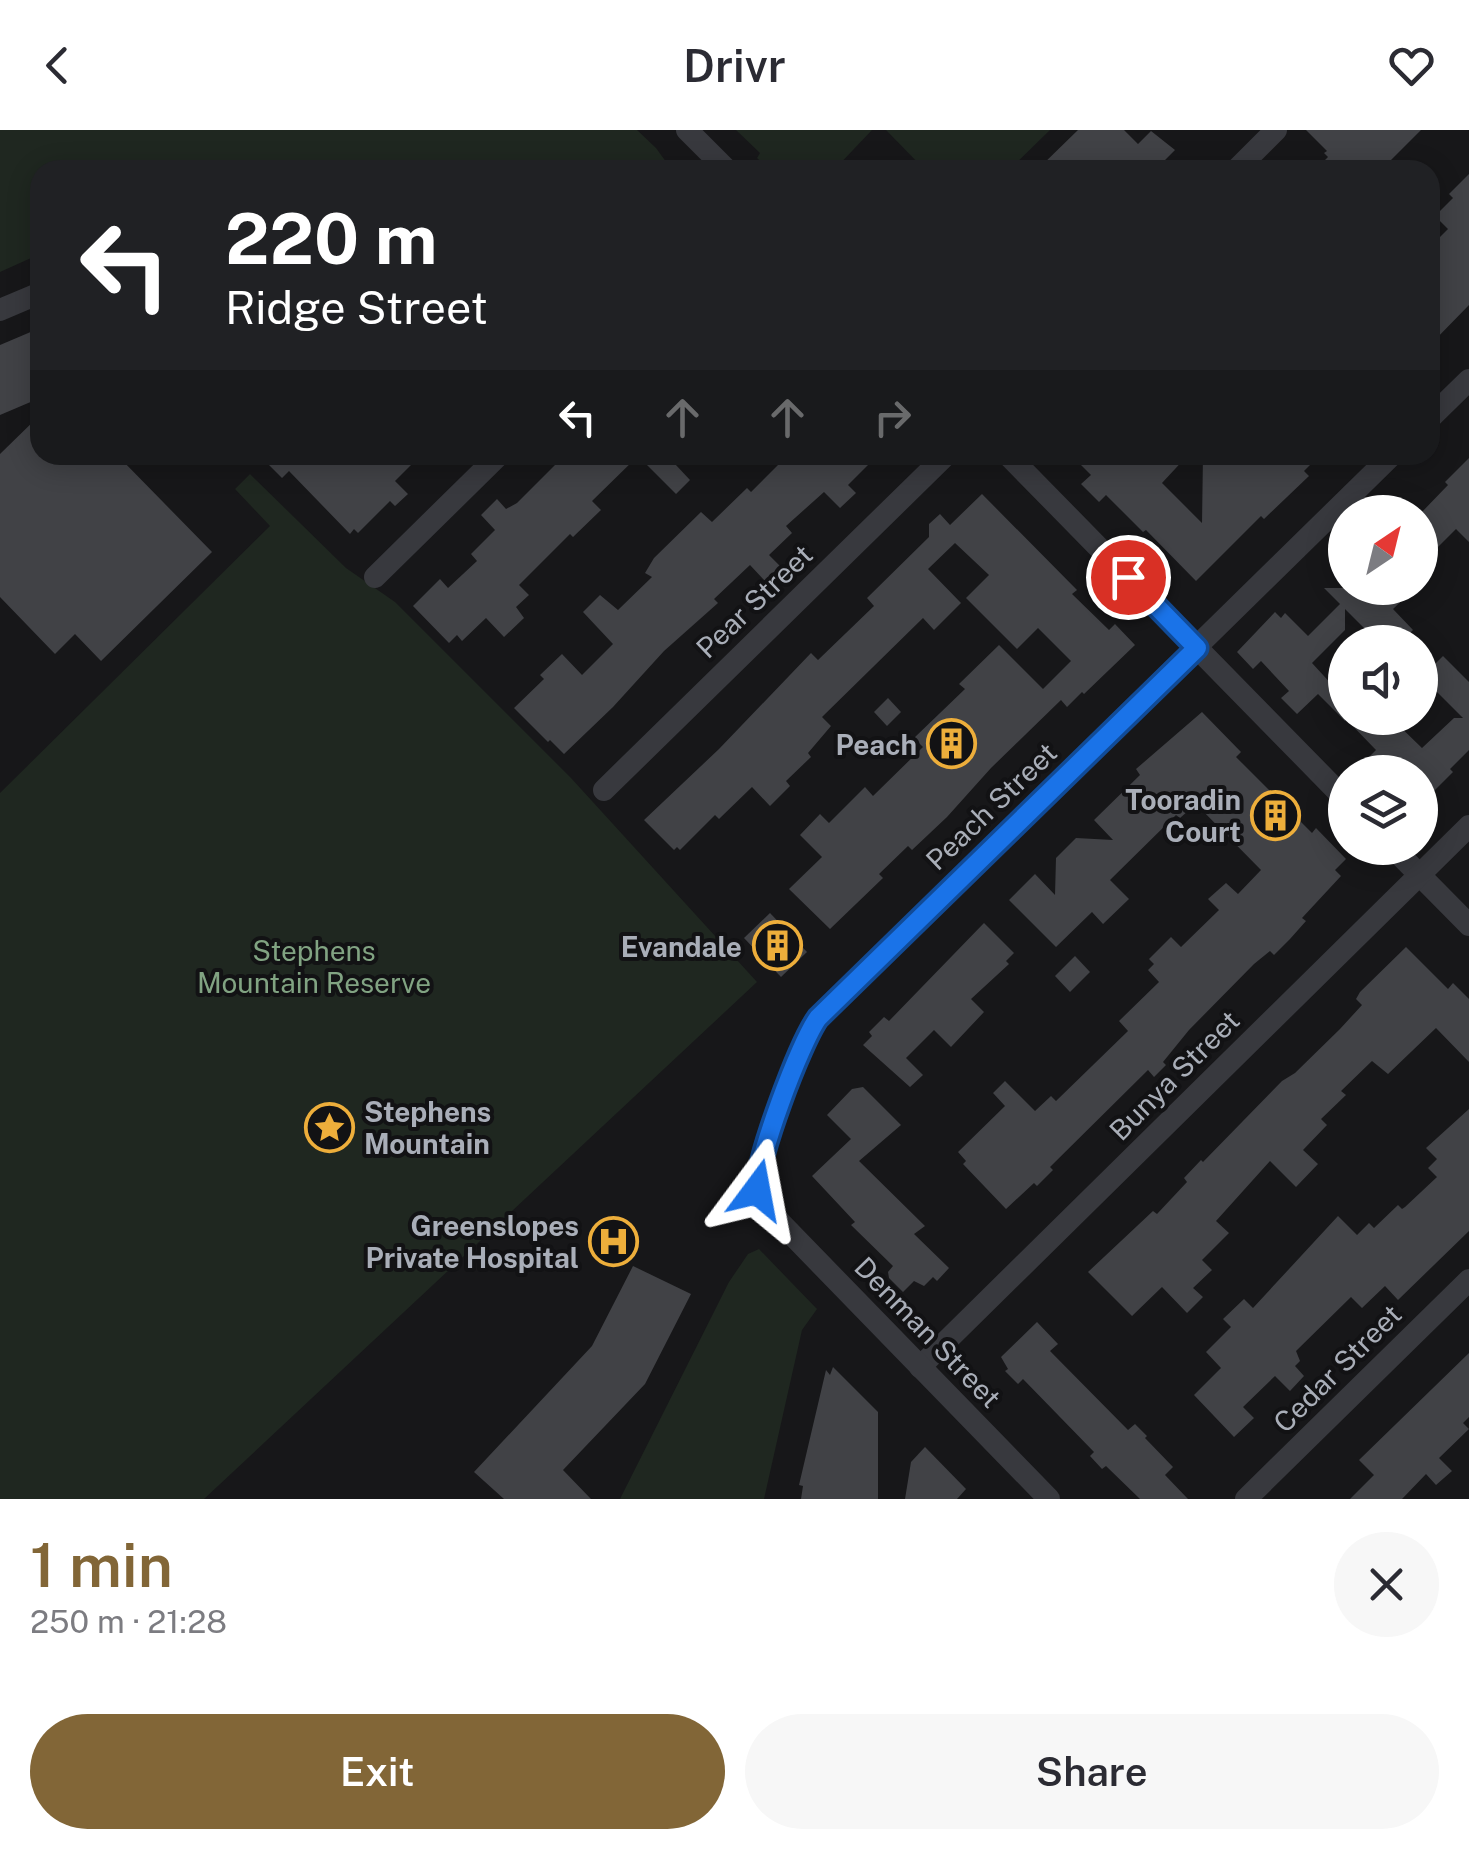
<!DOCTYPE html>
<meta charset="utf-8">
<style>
body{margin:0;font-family:"Public Sans",sans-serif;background:#f7f7f7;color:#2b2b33;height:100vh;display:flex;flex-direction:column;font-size:38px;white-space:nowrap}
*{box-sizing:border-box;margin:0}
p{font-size:32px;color:#7c7c81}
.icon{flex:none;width:55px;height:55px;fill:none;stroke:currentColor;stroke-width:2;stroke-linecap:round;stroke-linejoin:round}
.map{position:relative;height:1369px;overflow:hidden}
.drawer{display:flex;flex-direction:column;background:#fff;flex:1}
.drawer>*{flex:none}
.hud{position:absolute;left:30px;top:30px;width:1410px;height:305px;border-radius:30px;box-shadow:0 5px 25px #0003;background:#202124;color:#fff;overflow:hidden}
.needle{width:65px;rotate:35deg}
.buttons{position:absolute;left:1328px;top:365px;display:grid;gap:20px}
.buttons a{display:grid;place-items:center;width:110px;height:110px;border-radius:50%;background:#fff;box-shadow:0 5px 25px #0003;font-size:50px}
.pin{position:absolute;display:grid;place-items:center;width:85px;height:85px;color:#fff;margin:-42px;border:5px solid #fff;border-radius:50%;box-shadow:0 2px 10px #0007}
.me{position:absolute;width:110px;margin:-55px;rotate:13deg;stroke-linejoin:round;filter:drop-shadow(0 0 8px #0008)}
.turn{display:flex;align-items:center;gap:35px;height:210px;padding:0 30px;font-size:45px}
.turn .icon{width:130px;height:130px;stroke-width:2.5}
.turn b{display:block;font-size:70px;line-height:85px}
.lanes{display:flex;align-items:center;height:95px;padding:0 30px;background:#0003;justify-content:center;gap:50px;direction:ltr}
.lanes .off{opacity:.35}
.round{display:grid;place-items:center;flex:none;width:105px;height:105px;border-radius:52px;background:#f7f7f7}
.headline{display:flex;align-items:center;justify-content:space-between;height:170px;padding:0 30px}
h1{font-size:60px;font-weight:600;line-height:75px;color:#826637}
.primary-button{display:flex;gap:20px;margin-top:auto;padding:20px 30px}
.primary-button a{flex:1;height:115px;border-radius:60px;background:#826637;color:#fff;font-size:40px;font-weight:600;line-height:115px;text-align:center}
.primary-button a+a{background:#f7f7f7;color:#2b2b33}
header{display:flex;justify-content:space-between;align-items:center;height:130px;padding:0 30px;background:#fff;font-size:45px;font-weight:600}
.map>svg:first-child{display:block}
.green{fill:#1f2720}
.building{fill:#414246}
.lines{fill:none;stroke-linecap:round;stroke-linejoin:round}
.minor{stroke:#38393e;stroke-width:22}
.route-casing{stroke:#114b97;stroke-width:25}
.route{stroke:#1a73e8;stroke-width:18}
.labels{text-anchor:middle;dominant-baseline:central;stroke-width:8;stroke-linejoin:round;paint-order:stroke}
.street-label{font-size:28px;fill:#a9aeb8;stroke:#121214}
.poi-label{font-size:28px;font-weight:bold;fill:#a9aeb8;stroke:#121214;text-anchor:end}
.park-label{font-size:28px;fill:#81a382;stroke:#121214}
</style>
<header><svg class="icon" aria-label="back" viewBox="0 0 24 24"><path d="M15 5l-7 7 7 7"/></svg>Drivr<svg class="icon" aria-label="heart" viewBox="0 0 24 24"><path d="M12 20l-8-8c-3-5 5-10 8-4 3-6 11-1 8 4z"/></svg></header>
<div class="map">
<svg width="1469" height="1369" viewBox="0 0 1469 1369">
<rect width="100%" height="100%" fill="#171719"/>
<!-- green -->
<g class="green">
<path d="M 0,0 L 637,0 L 656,18 L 672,40 L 40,40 L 40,124 L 0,142 Z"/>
<path d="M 736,0 L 872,0 L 834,40 L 770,40 L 757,28 L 760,23 Z"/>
<path d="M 886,0 L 1050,0 L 1009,40 L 925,40 Z"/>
<path d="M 250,344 L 346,438 L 395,472 L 571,648 L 757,852 L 204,1369 L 0,1369 L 0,663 L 270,396 L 235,359 Z"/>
<path d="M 759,1119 L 817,1179 L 802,1200 L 764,1369 L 620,1369 L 729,1152 L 748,1124 Z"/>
</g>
<!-- building -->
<g class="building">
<path d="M 1078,0 L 1124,0 L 1138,14 L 1151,1 L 1175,20 L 1164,31 L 1172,40 L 1037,40 Z"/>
<path d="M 1306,0 L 1421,0 L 1381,40 L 1315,40 L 1328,27 L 1324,23 L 1327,21 Z"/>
<path d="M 1469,44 L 1469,175 L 1430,215 L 1430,117 L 1448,99 L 1435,86 L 1453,68 L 1449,64 Z"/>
<path d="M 40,198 L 40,268 L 0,285 L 0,215 Z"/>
<path d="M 40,285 L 40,325 L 117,325 L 212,422 L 101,531 L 75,504 L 55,524 L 0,467 L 0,324 Z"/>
<path d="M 259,325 L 421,325 L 395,351 L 408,364 L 395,376 L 390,371 L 358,403 L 354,399 L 350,404 L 289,341 L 282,348 Z"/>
<path d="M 565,325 L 684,325 L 675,334 L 690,350 L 676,364 L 638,326 L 592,371 L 601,380 L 573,407 L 570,404 L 519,455 L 529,465 L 516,477 L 524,488 L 504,507 L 486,488 L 462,511 L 457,505 L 449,513 L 413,476 L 440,449 L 448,458 L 477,431 L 471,424 L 495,400 L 481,385 L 497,369 L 506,379 L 517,373 Z"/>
<path d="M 788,325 L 878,325 L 848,355 L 856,363 L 840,378 L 824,362 L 786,396 L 792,403 L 769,425 L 780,436 L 765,451 L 750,435 L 714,469 L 718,473 L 664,521 L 613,577 L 564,624 L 550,610 L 548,612 L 514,578 L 544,549 L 540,545 L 562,524 L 582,545 L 613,514 L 583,482 L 600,465 L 618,480 L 652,447 L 645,443 L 654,428 L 701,382 L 712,392 L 747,358 L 751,362 Z"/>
<path d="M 1071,325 L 1188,325 L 1162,353 L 1202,393 L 1203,325 L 1320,325 L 1304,341 L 1309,346 L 1264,389 L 1261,386 L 1196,451 L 1146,400 L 1143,402 L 1106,365 L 1099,372 L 1081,354 L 1091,345 Z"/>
<path d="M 1469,328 L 1469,412 L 1456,399 L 1420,435 L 1420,384 L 1448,355 L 1445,352 Z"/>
<path d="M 982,364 L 1077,460 L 1072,464 L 1109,500 L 1115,494 L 1135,515 L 1084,564 L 1082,562 L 1067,577 L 1061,570 L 991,638 L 947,687 L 912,720 L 908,716 L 879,744 L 883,748 L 830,799 L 789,759 L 822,727 L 800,705 L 820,684 L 829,693 L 865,657 L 873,666 L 923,617 L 914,608 L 965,559 L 959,554 L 999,515 L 1043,559 L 1071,531 L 1038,498 L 1017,519 L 966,468 L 989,445 L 955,413 L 928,439 L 961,473 L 934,500 L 923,488 L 822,587 L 831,596 L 808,623 L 811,627 L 786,651 L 790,656 L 770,676 L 752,657 L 719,689 L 715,685 L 680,720 L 677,717 L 674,720 L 644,690 L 719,619 L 811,523 L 818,530 L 874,476 L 867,468 L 929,407 L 929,394 L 940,384 L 950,395 Z"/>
<path d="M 1324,458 L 1415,458 L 1393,479 L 1413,500 L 1410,503 L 1420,512 L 1378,512 L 1345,479 L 1345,500 L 1312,533 L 1335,558 L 1345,548 L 1345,591 L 1318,564 L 1297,584 L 1281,568 L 1289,561 L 1261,531 L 1253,539 L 1237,522 L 1275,482 L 1281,488 L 1285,483 L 1308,506 L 1340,474 Z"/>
<path d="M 1443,526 L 1469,552 L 1469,620 L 1450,639 L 1453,642 L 1420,675 L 1420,642 L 1372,642 L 1363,633 L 1376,620 L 1345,588 L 1391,588 L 1422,618 L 1454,588 L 1463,588 L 1422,547 Z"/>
<path d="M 888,568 L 901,582 L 887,596 L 874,582 Z"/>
<path d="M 1202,582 L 1241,622 L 1236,627 L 1312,703 L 1316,698 L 1346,729 L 1335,740 L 1341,746 L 1302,788 L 1306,791 L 1290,809 L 1274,825 L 1270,821 L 1254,834 L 1189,900 L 1163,932 L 1166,935 L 1154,947 L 1148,940 L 1050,1037 L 1053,1040 L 1037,1056 L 1034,1053 L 1006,1079 L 963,1034 L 966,1031 L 958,1022 L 1005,976 L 993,963 L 1005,951 L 1035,981 L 1051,966 L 1056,971 L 1128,901 L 1119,891 L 1159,852 L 1148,840 L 1154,834 L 1149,829 L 1171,807 L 1181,817 L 1219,780 L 1208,769 L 1226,753 L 1238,764 L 1261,740 L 1196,674 L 1180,688 L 1176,685 L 1110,750 L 1129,769 L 1103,794 L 1092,782 L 1056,817 L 1009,770 L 1035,744 L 1055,765 L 1056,728 L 1076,708 L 1113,710 L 1094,690 L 1140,645 L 1136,639 Z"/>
<path d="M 770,783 L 807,822 L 781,847 L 744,808 Z"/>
<path d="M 984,793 L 1014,823 L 1006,831 L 1009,834 L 971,869 L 984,882 L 951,917 L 934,900 L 906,928 L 923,945 L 910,957 L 863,915 L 872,906 L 869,902 L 884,887 L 889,891 Z"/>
<path d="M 1406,817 L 1448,859 L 1453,853 L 1469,869 L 1469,932 L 1436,898 L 1388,944 L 1372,931 L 1341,961 L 1346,965 L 1321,989 L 1327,995 L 1303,1020 L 1318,1034 L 1296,1057 L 1270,1031 L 1216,1091 L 1229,1103 L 1202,1130 L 1212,1140 L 1193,1158 L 1203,1167 L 1187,1183 L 1162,1157 L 1132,1186 L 1088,1142 L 1153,1081 L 1157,1084 L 1187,1052 L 1184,1048 L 1201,1030 L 1203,1032 L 1282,951 L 1295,943 L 1340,899 L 1362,875 L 1356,869 L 1360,862 Z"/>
<path d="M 1075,826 L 1090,842 L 1070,862 L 1055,846 Z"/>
<path d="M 863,957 L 901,995 L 859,1031 L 925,1096 L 914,1104 L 949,1138 L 937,1151 L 933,1147 L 924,1156 L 914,1151 L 903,1162 L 889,1148 L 888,1142 L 893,1136 L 851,1095 L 855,1092 L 812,1046 L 851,1009 L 827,985 L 852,959 Z"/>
<path d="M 1469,979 L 1469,1101 L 1398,1170 L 1385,1156 L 1362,1178 L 1351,1167 L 1296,1221 L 1300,1231 L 1295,1236 L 1304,1246 L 1290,1261 L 1275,1246 L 1243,1277 L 1254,1288 L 1234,1307 L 1194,1265 L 1221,1238 L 1206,1222 L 1231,1197 L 1223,1189 L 1244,1169 L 1253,1178 L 1338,1086 L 1357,1105 L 1369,1093 L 1374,1098 L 1398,1075 L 1402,1079 L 1405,1077 L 1437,1047 L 1428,1038 L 1437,1029 L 1426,1018 Z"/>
<path d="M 633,1136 L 691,1164 L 645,1254 L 563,1340 L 591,1369 L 504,1369 L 474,1342 L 592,1216 Z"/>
<path d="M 1037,1192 L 1058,1214 L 1050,1221 L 1128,1300 L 1135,1294 L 1147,1306 L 1145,1308 L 1173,1337 L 1165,1345 L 1188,1369 L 1140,1369 L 1106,1336 L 1102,1339 L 1090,1326 L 1094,1322 L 1023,1249 L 1018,1254 L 1005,1241 L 1008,1239 L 1001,1227 Z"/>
<path d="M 1469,1223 L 1469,1287 L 1463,1293 L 1469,1299 L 1439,1328 L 1452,1341 L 1436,1355 L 1426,1344 L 1402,1369 L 1350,1369 L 1374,1345 L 1359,1330 Z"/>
<path d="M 833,1237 L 878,1282 L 878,1369 L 801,1369 L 803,1356 L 799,1355 L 826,1240 L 830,1245 Z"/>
<path d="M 925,1317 L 966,1359 L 957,1369 L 905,1369 L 911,1332 Z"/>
</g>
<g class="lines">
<!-- minor -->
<g class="minor">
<path d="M 687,0 L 727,40"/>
<path d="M 1236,40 L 1276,0"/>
<path d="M 0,180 L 40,163"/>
<path d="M 1430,288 L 1469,250"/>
<path d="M 1008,325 L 1345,669"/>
<path d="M 375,447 L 499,325"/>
<path d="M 604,660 L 946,325"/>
<path d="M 1393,718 L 1469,795"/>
<path d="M 920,1237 L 1469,696"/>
<path d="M 1049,1369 L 769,1081 C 762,1073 757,1064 757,1053 C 759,1024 801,912 818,888 L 1392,325"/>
<path d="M 1246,1369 L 1469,1150"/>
</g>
</g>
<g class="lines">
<defs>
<path id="route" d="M 757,1060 C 756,1030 800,913 818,888 L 1197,518 L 1128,447"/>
</defs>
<!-- route casing -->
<use href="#route" class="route-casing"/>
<!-- route -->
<use href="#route" class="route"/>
</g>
<!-- icons -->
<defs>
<symbol id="building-ring" viewBox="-11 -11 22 22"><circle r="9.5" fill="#121214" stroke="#edae3b" stroke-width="1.5"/><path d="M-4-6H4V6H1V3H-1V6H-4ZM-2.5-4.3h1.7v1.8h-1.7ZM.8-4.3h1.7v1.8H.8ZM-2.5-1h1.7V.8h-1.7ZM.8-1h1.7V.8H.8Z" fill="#edae3b"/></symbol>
<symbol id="sight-ring" viewBox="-11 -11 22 22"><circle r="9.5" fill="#121214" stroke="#edae3b" stroke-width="1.5"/><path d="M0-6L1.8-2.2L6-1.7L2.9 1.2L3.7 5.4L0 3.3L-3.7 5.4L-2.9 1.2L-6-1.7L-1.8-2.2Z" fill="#edae3b"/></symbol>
<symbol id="hospital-ring" viewBox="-11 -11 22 22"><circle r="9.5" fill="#121214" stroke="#edae3b" stroke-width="1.5"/><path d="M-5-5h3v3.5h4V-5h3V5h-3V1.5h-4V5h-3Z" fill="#edae3b"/></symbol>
</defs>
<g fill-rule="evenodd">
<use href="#building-ring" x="924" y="586" width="55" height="55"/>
<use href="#building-ring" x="1248" y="658" width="55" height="55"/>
<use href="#building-ring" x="750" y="788" width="55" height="55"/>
<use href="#sight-ring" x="302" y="970" width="55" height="55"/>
<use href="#hospital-ring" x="586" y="1084" width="55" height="55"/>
</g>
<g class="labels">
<!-- street labels -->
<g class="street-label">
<text transform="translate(754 471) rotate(-44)">Pear Street</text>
<text transform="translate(991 676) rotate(-44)">Peach Street</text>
<text transform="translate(1174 945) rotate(-45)">Bunya Street</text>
<text transform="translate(928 1202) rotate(46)">Denman Street</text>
<text transform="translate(1337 1238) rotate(-45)">Cedar Street</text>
</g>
<!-- poi labels -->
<g class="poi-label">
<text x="917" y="614">Peach</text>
<text x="1241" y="669">Tooradin<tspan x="1241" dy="32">Court</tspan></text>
<text x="742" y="816">Evandale</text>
<text x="364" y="981" text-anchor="start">Stephens<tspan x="364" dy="32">Mountain</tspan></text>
<text x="579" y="1095">Greenslopes<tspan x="579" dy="32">Private Hospital</tspan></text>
</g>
<!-- park labels -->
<g class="park-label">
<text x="314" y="820">Stephens<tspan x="314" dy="32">Mountain Reserve</tspan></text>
</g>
</g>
</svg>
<div class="buttons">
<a><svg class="needle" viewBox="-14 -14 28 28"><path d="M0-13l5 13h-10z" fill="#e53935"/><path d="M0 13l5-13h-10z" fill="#7c7c81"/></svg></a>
<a><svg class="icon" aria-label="sound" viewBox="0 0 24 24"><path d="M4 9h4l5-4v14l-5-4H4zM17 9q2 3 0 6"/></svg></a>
<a><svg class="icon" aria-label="layers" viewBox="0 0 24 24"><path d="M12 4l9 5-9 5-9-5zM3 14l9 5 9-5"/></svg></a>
</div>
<div class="pin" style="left:1128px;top:447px;background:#d93025"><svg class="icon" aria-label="arrive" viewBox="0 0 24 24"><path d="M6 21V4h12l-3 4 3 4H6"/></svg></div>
<svg class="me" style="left:757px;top:1060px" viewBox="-20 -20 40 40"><path d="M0-17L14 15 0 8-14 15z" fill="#1a73e8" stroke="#fff" stroke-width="4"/></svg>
<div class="hud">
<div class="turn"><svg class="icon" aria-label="left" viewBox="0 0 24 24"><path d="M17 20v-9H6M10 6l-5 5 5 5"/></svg><div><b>220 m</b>Ridge Street</div></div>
<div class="lanes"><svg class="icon" aria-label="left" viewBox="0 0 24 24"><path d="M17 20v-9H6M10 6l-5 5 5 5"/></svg><svg class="icon off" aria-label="ahead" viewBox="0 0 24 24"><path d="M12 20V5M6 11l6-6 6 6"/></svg><svg class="icon off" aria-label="ahead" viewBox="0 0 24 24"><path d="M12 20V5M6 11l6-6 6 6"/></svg><svg class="icon off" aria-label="right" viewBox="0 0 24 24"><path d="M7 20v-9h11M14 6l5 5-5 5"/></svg></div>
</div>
</div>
<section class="drawer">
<div class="headline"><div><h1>1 min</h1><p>250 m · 21:28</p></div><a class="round"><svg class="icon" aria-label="close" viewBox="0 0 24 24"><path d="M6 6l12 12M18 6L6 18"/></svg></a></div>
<div class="primary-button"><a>Exit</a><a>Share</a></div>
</section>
